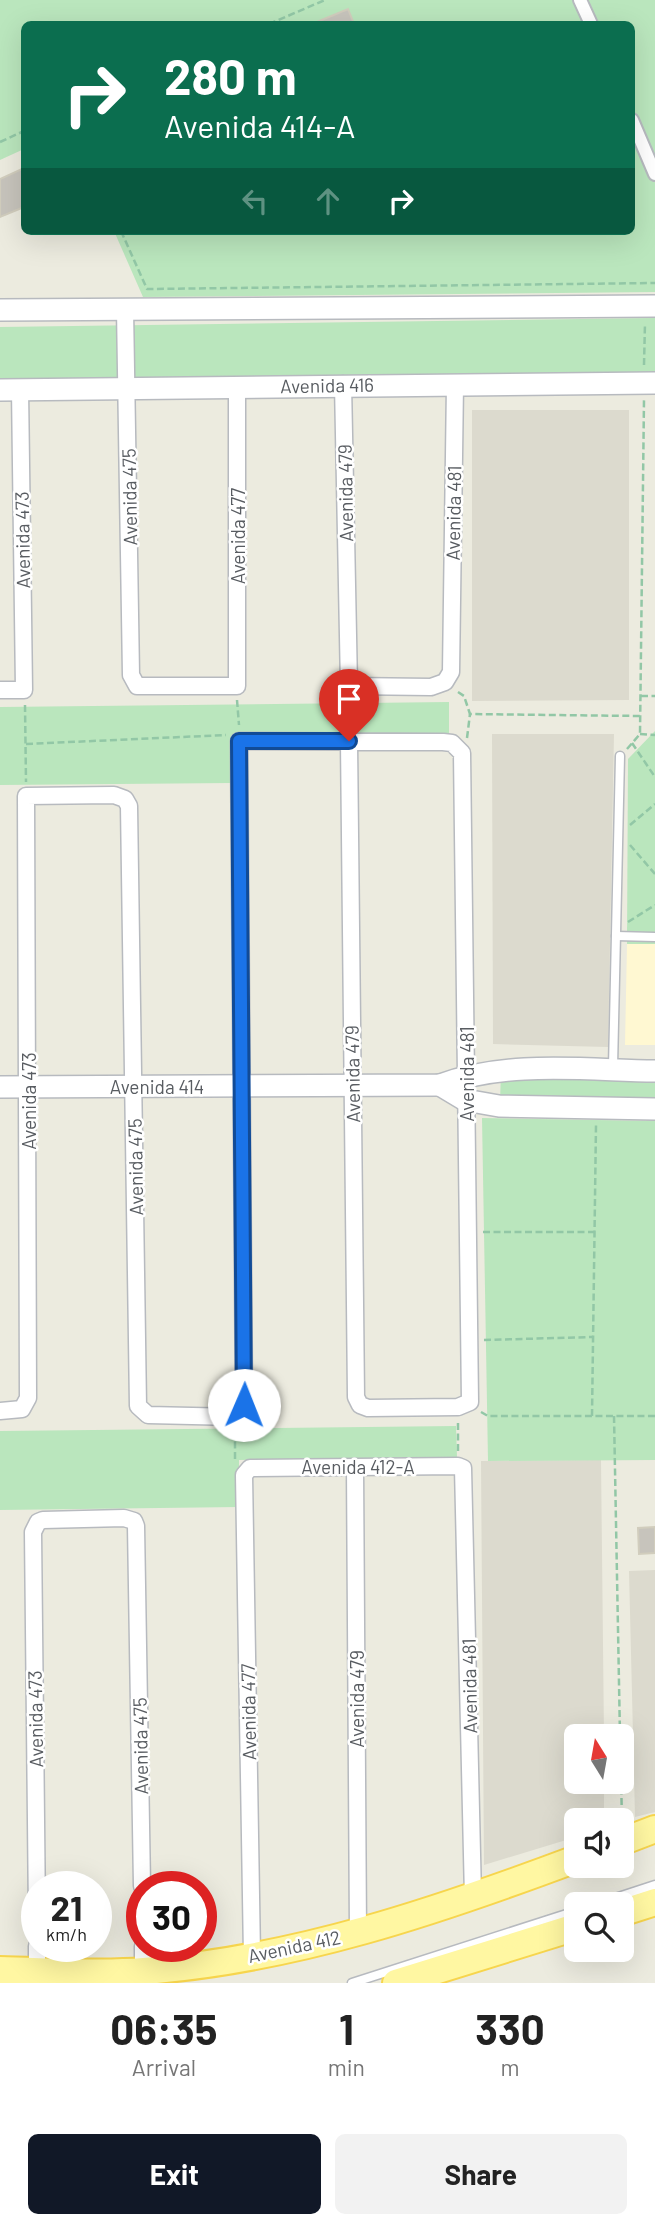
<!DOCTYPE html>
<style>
body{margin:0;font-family:Barlow,sans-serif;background:#f2f2f2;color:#222;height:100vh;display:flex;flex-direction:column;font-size:26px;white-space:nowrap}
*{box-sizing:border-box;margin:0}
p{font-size:23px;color:#767676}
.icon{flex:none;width:38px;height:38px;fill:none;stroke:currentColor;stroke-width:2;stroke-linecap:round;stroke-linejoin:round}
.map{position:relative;height:1983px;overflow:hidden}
.side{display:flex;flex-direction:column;background:#fff;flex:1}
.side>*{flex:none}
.banner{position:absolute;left:21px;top:21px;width:614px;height:214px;border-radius:10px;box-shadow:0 7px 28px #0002;background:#0b6e4f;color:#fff;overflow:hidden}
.needle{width:46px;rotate:349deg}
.tools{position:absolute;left:564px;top:1724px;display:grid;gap:14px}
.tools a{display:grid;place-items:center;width:70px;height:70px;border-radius:10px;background:#fff;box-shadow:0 7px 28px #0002;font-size:35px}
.speed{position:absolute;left:21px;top:1871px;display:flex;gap:14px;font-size:35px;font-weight:700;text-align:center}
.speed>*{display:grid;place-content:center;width:91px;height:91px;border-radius:50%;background:#fff;box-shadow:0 7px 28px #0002;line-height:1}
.speed small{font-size:18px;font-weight:400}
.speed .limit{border:10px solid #d22;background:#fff;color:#111}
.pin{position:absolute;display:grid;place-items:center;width:60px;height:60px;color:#fff;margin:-72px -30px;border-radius:50% 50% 50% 0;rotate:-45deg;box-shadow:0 0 7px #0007}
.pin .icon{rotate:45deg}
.me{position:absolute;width:77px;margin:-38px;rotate:1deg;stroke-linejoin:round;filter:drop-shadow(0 0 5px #0008)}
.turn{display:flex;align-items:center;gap:24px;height:147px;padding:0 28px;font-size:32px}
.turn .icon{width:91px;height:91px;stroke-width:2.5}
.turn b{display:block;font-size:49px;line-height:60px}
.lanes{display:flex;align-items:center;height:66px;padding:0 28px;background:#0003;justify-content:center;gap:35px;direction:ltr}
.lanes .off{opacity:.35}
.eta{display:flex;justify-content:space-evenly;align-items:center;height:119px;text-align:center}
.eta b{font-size:42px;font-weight:700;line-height:49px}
.action{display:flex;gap:14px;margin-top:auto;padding:14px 28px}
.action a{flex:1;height:80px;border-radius:10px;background:#111827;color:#fff;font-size:28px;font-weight:700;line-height:80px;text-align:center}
.action a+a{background:#f2f2f2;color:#222}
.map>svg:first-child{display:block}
.commercial{fill:#fff8d2}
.education{fill:#dcdace}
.green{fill:#bae6bd}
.building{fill:#c7c4bc;stroke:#d1cdbd;stroke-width:2}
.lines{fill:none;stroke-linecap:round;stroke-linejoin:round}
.service-casing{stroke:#b7babf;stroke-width:11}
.pedestrian-casing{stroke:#b7babf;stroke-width:16}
.minor-casing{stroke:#b7babf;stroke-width:19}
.tertiary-casing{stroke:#b7babf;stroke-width:24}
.primary-casing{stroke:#f7d54d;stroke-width:30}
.path{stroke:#92c7a6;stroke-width:2.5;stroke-dasharray:7 3.5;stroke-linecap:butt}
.service{stroke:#fff;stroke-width:8}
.pedestrian{stroke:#fff;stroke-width:12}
.minor{stroke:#fff;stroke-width:16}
.tertiary{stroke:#fff;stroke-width:21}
.primary{stroke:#fff7a2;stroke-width:26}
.route-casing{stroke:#114b97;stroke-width:18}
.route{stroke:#1a73e8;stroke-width:12}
.labels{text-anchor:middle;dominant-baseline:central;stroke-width:5;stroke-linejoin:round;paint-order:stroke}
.street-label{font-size:19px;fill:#585c61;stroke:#fff}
</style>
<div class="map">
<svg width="655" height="1983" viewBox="0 0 655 1983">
<rect width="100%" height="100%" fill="#ecebdf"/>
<!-- commercial -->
<path class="commercial" d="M 627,944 L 655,944 L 655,1045 L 625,1045 Z"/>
<!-- education -->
<g class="education">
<path d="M 472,410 L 629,410 L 629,700 L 472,701 Z"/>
<path d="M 492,734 L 614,734 L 608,1047 L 493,1044 Z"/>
<path d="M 601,1460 L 604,1736 L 576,1736 L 576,1782 L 604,1782 L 604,1820 L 576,1820 L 576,1837 L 484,1865 L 481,1461 Z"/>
<path d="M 655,1570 L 655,1812 L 635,1817 L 629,1571 Z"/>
</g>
<!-- green -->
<g class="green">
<path d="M 0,0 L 655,0 L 655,292 L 143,297 L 114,231 L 632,231 L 632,24 L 24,24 L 24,149 L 0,160 Z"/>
<path d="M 655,318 L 655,377 L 0,384 L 0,327 Z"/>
<path d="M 449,702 L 449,734 L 232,736 L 232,783 L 0,785 L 0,707 Z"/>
<path d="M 655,731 L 655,944 L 627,944 L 628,759 Z"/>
<path d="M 501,1070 L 655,1076 L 655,1105 L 500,1102 Z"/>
<path d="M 482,1118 L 655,1121 L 655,1460 L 488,1461 Z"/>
<path d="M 456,1426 L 457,1457 L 239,1460 L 239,1507 L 0,1510 L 0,1431 Z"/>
</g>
<!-- building -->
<g class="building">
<path d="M 348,9 L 354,24 L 312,24 Z"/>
<path d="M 24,168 L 24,207 L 0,217 L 0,179 Z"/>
<path d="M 655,1527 L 655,1553 L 639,1554 L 638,1528 Z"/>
</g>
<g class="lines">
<defs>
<g id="service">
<path d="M 616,936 L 655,937"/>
<path d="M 613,1067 L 620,756"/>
<path d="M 597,1904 L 655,1885"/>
<path d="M 352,1983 L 576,1911"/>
</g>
<g id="pedestrian">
<path d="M 580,0 L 591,24"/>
<path d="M 632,120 L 655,174"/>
</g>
<g id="minor">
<path d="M 125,309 L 131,675 L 137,686 L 237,686 L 237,387"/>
<path d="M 343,384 L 349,686 L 431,687 L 445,682 L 451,672 L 455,384"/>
<path d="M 0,690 L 24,690 L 20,389"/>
<path d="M 0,1411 L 22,1409 L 28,1398 L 26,796 L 114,795 L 125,799 L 129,806 L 138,1406 L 148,1415 L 236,1417 L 244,1405 L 239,741 L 443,742 L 452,743 L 462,753 L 470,1402 L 458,1407 L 368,1408 L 360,1405 L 356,1397 L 349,741"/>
<path d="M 355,1467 L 358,1932"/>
<path d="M 37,1917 L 33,1532 L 38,1522 L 43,1520 L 124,1518 L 134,1521 L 136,1526 L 142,1886"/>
<path d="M 37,1946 L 37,1971"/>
<path d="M 143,1946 L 143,1971"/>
<path d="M 252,1956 L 244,1475 L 250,1468 L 458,1466 L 463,1468 L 473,1897"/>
</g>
<g id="tertiary">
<path d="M 0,310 L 655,306"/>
<path d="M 0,390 L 655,383"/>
<path d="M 440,1085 L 465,1100 L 499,1106 L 655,1109"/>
<path d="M 0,1087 L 440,1085 C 508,1060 584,1070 655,1071"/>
</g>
<g id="primary">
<path d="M 621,1842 L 655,1829"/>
<path d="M 621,1913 L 655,1902"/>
<path d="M 0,1970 C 47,1971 97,1975 144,1971 C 293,1960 437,1911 576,1859"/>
<path d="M 396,1983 L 576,1927"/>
</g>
</defs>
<!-- service casing -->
<use href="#service" class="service-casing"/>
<!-- pedestrian casing -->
<use href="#pedestrian" class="pedestrian-casing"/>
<!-- minor casing -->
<use href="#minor" class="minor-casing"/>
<!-- tertiary casing -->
<use href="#tertiary" class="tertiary-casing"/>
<!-- primary casing -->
<use href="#primary" class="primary-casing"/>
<!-- path -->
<g class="path">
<path d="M 269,24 L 325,0"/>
<path d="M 0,142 L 24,131"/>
<path d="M 121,231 L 147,289 L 655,283"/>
<path d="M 644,365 L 645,323"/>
<path d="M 458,692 L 464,696 L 470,714 L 640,716"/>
<path d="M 641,696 L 655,696"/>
<path d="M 237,700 L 239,725"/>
<path d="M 349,700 L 349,725"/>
<path d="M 25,705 L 26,782"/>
<path d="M 640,734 L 655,735"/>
<path d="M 467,738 L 470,714"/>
<path d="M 632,743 L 655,777"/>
<path d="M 26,744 L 226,735"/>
<path d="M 627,749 L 640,734 L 644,400"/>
<path d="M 630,825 L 655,804"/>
<path d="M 630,845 L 655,874"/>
<path d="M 628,922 L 655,905"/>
<path d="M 483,1232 L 595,1232"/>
<path d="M 484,1340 L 593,1337"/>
<path d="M 481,1412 L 488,1416 L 655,1416"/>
<path d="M 592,1416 L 596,1125"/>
<path d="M 614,1416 L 620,1736"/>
<path d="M 458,1423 L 458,1452"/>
<path d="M 235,1459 L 235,1434"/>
<path d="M 621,1777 L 622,1821"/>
</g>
<!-- service -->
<use href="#service" class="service"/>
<!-- pedestrian -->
<use href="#pedestrian" class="pedestrian"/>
<!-- minor -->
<use href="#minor" class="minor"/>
<!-- tertiary -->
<use href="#tertiary" class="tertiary"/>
<!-- primary -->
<use href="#primary" class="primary"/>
</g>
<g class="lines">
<defs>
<path id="route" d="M 244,1405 L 239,741 L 349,741"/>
</defs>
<!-- route casing -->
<use href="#route" class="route-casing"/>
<!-- route -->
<use href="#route" class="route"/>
</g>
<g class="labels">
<!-- street labels -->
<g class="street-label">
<text transform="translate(327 385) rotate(-1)">Avenida 416</text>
<text transform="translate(345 493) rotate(-91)">Avenida 479</text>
<text transform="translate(129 497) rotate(-91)">Avenida 475</text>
<text transform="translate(453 513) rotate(-89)">Avenida 481</text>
<text transform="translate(237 536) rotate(-90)">Avenida 477</text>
<text transform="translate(22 540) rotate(-91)">Avenida 473</text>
<text transform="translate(352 1074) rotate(-91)">Avenida 479</text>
<text transform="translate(466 1074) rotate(-90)">Avenida 481</text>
<text x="157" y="1086">Avenida 414</text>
<text transform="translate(28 1101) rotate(-90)">Avenida 473</text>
<text transform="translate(135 1167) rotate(-91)">Avenida 475</text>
<text x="358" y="1466">Avenida 412-A</text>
<text transform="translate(469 1686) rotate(-91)">Avenida 481</text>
<text transform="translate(356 1699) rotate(-90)">Avenida 479</text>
<text transform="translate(248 1712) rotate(-91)">Avenida 477</text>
<text transform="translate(35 1719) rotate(-91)">Avenida 473</text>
<text transform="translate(140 1746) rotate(-91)">Avenida 475</text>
<text transform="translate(294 1946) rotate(-12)">Avenida 412</text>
</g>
</g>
</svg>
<div class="tools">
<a><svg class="needle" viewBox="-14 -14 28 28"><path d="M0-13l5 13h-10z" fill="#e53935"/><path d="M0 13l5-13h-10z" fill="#767676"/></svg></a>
<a><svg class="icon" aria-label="sound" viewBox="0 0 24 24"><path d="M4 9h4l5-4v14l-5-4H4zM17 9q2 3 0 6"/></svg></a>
<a><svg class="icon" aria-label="search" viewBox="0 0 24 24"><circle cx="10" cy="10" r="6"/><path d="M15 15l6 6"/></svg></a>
</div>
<div class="speed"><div>21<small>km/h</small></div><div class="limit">30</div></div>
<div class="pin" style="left:349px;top:741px;background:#d93025"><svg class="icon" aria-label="arrive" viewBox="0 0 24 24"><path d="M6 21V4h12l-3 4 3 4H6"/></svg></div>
<svg class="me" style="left:244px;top:1405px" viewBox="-20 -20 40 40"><circle r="19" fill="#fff"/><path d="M0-13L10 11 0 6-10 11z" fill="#1a73e8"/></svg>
<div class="banner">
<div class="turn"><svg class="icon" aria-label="right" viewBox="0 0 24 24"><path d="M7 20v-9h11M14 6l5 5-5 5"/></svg><div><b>280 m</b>Avenida 414-A</div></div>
<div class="lanes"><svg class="icon off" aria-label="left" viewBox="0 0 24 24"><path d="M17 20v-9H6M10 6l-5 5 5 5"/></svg><svg class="icon off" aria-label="ahead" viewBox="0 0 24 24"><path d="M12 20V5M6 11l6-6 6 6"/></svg><svg class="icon" aria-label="right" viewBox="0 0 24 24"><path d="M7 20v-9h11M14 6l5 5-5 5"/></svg></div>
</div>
</div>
<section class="side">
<div class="eta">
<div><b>06:35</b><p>Arrival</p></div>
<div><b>1</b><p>min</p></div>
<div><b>330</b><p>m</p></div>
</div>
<div class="action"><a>Exit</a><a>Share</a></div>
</section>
